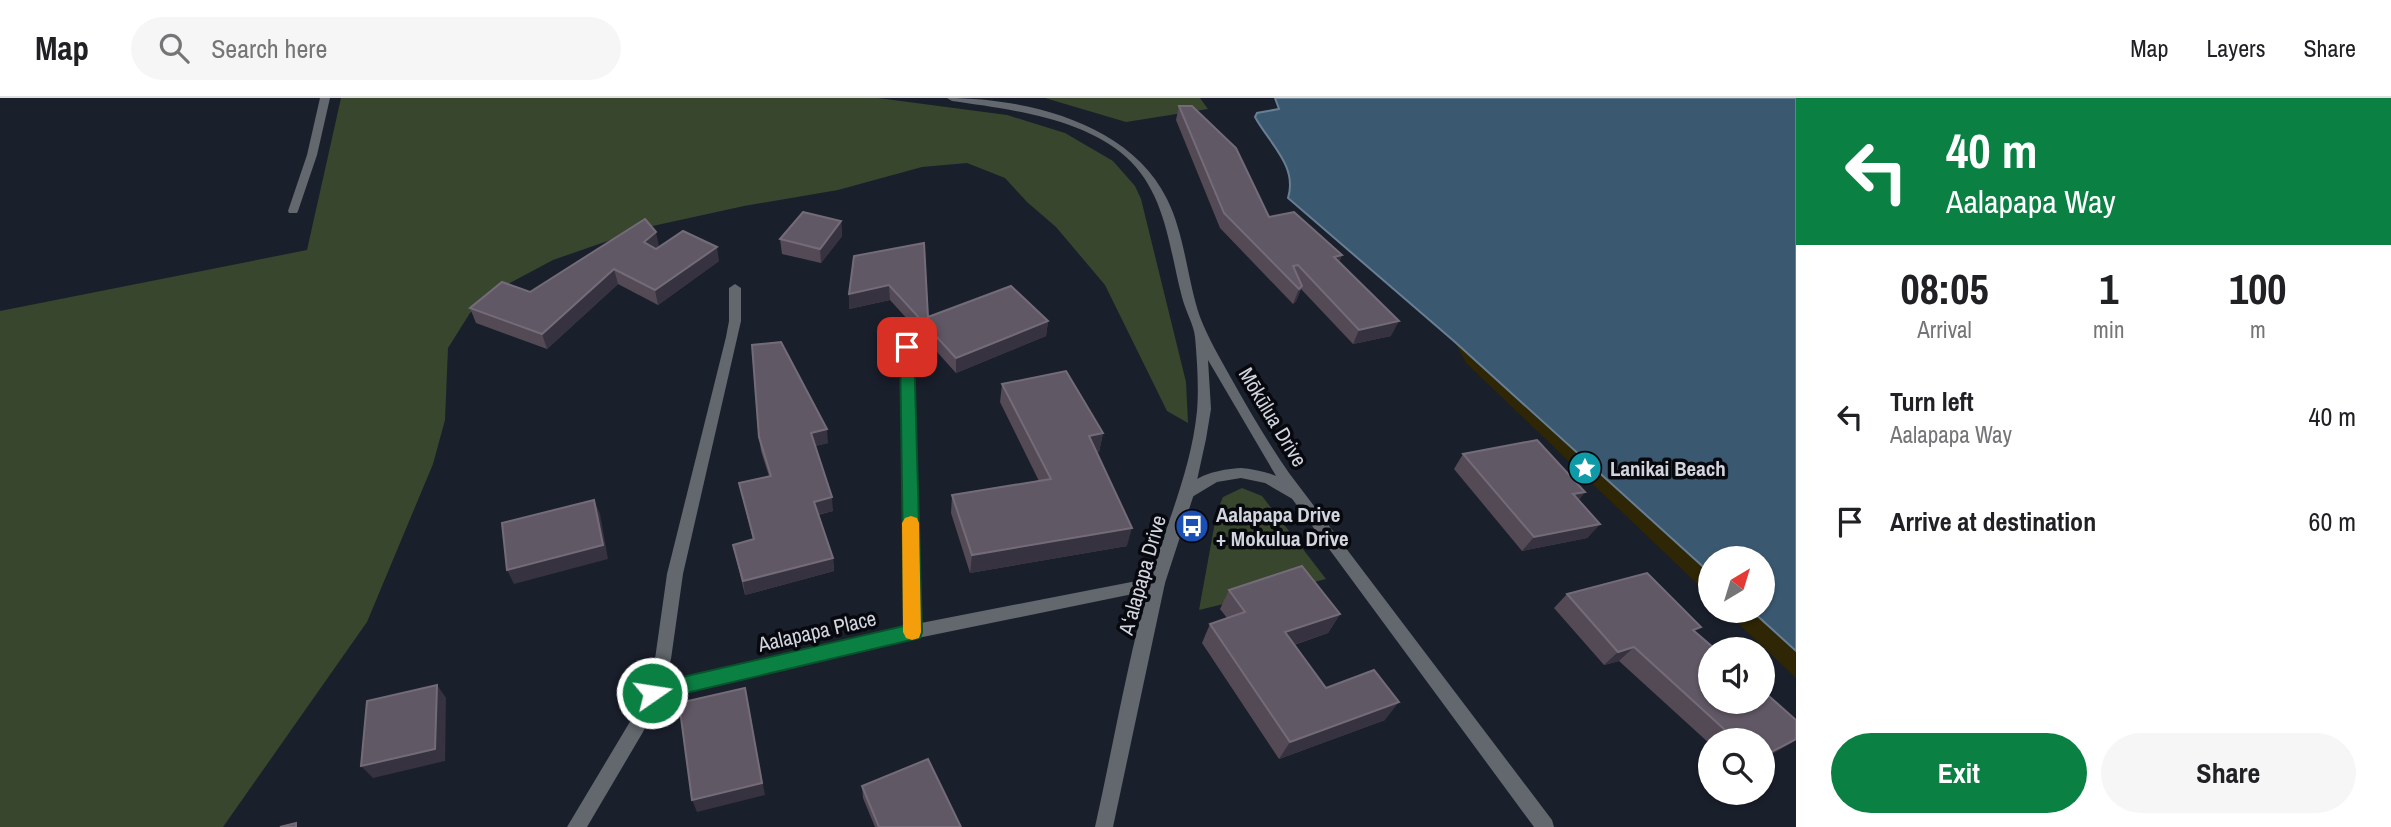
<!DOCTYPE html>
<meta charset="utf-8">
<style>
body{margin:0;font-family:"Archivo Narrow",sans-serif;background:#f6f6f6;color:#202124;height:100vh;display:flex;flex-direction:column;font-size:26px;white-space:nowrap}
*{box-sizing:border-box;margin:0}
p{font-size:23px;color:#757577}
.icon{flex:none;width:38px;height:38px;fill:none;stroke:currentColor;stroke-width:2;stroke-linecap:round;stroke-linejoin:round}
.map{position:relative;flex:1;overflow:hidden}
.panel{display:flex;flex-direction:column;background:#fff;width:595px}
.panel>*{flex:none}
.guide{background:#0b8043;color:#fff;overflow:hidden}
.needle{width:46px;rotate:38deg}
.controls{position:absolute;left:1698px;top:448px;display:grid;gap:14px}
.controls a{display:grid;place-items:center;width:77px;height:77px;border-radius:50%;background:#fff;box-shadow:0 2px 5px #0004;font-size:35px}
.pin{position:absolute;display:grid;place-items:center;width:60px;height:60px;color:#fff;margin:-30px;border-radius:14px;box-shadow:0 4px 10px #0006}
.me{position:absolute;width:77px;margin:-38px;rotate:77deg;stroke-linejoin:round;filter:drop-shadow(0 0 5px #0008)}
.turn{display:flex;align-items:center;gap:24px;height:147px;padding:0 35px;font-size:32px}
.turn .icon{width:91px;height:91px;stroke-width:2.5}
.turn b{display:block;font-size:49px;line-height:60px}
.eta{display:flex;justify-content:space-evenly;align-items:center;height:119px;text-align:center}
.eta b{font-size:42px;font-weight:800;line-height:49px}
.cta{display:flex;gap:14px;margin-top:auto;padding:14px 35px}
.cta a{flex:1;height:80px;border-radius:42px;background:#0b8043;color:#fff;font-size:28px;font-weight:800;line-height:80px;text-align:center}
.cta a+a{background:#f6f6f6;color:#202124}
ul{padding:0;list-style:none}
li{display:flex;align-items:center;gap:21px;height:105px;padding:0 35px}
li div{flex:1}
li b{display:block;font-size:26px}
li em{font-style:normal}
header{display:flex;align-items:center;gap:42px;box-sizing:border-box;height:98px;padding:0 35px;background:#fff;border-bottom:2px solid #e0e0e0}
header strong{font-size:33px}
nav{display:flex;gap:38px;margin-inline-start:auto;font-size:24px}
.search{width:490px;height:63px;background:#f6f6f6;display:flex;align-items:center;gap:18px;box-sizing:border-box;padding:0 24px;border-radius:38px;color:#757577;font-size:26px}
main{display:flex;flex:1;min-height:0}
.map>svg:first-child{display:block}
.green{fill:#38462d}
.sand{fill:#2e2605}
.water{fill:#3a5971;stroke:#687e92;stroke-width:2}
.lines{fill:none;stroke-linecap:round;stroke-linejoin:round}
.service{fill:#62686e;fill-rule:evenodd}
.minor{fill:#62686e;fill-rule:evenodd}
.tertiary{fill:#62686e;fill-rule:evenodd}
.wall{fill:#544a56}
.shaded-wall{fill:#37323f}
.building{fill:#615865;stroke:#736c78;stroke-width:2}
.route{fill:#0b8043;stroke:#07532c;stroke-width:2}
.slow{fill:#f59e0b}
.labels{text-anchor:middle;dominant-baseline:central;stroke-width:7;stroke-linejoin:round;paint-order:stroke}
.street-label{font-size:21px;fill:#d2d5de;stroke:#07090f}
.poi-label{font-size:21px;font-weight:bold;fill:#d2d5de;stroke:#07090f;text-anchor:start}
</style>
<header>
<strong>Map</strong>
<div class="search"><svg class="icon" aria-label="search" viewBox="0 0 24 24"><circle cx="10" cy="10" r="6"/><path d="M15 15l6 6"/></svg>Search here</div>
<nav><a>Map</a><a>Layers</a><a>Share</a></nav>
</header>
<main>
<div class="map">
<svg width="1796" height="729" viewBox="0 0 1796 729">
<rect width="100%" height="100%" fill="#1a1f2c"/>
<!-- green -->
<g class="green">
<path d="M 341,0 L 878,0 L 1007,17 L 1065,35 L 1113,63 L 1135,88 L 1141,101 L 1186,284 L 1188,325 L 1167,313 L 1105,187 L 1056,129 L 1027,104 L 1005,80 L 967,65 L 922,69 L 838,92 L 744,108 L 648,129 L 553,162 L 508,186 L 470,215 L 448,250 L 445,322 L 433,366 L 367,524 L 223,729 L 0,729 L 0,213 L 307,152 Z"/>
<path d="M 1045,0 L 1200,0 L 1208,11 L 1126,24 Z"/>
<path d="M 1242,390 L 1262,398 L 1326,481 L 1199,512 L 1217,413 L 1223,399 Z"/>
</g>
<!-- sand -->
<g class="sand">
<path d="M 1455,244 L 1710,475 L 1710,498 L 1466,265 Z"/>
<path d="M 1725,513 L 1752,513 L 1796,553 L 1796,580 Z"/>
</g>
<!-- water -->
<path class="water" d="M 1275,0 L 1796,0 L 1796,553 L 1752,513 L 1762,513 L 1762,460 L 1710,460 L 1710,475 L 1455,244 L 1288,100 C 1298,68 1269,45 1255,19 L 1257,15 L 1279,11 Z"/>
<g class="lines">
<!-- service -->
<path class="service" d="M 1241,370 C 1262,372 1291,379 1303,397 L 1301,401 L 1296,403 L 1265,385 L 1241,380 L 1217,384 L 1187,402 L 1182,400 L 1180,396 C 1193,377 1220,371 1241,370 Z"/>
<!-- minor -->
<g class="minor">
<path d="M 320,0 L 330,0 L 317,57 L 298,113 L 297,115 L 289,115 L 288,113 L 307,57 Z"/>
<path d="M 735,186 L 741,190 L 741,223 L 683,476 L 671,561 L 664,585 L 905,529 L 901,249 L 907,245 L 913,249 L 921,525 L 1157,479 L 1163,480 L 1165,485 L 1163,490 L 1157,491 L 913,541 L 658,601 L 643,634 L 587,729 L 567,729 L 631,622 L 644,595 L 655,561 L 667,476 L 726,239 L 729,223 L 729,190 Z"/>
</g>
<!-- tertiary -->
<path class="tertiary" d="M 947,0 C 1026,0 1130,25 1167,101 C 1185,137 1187,181 1200,219 C 1208,240 1220,260 1231,280 C 1249,312 1268,345 1289,375 L 1552,722 L 1554,729 L 1534,729 L 1279,383 L 1208,262 L 1211,311 L 1206,341 L 1194,396 L 1165,485 L 1113,729 L 1095,729 C 1113,648 1127,566 1149,486 C 1165,428 1191,374 1197,313 C 1199,291 1197,260 1195,239 C 1194,227 1185,212 1182,199 C 1169,150 1166,95 1126,59 C 1083,20 1008,11 952,3 Z"/>
</g>
<!-- wall -->
<g class="wall">
<path d="M 1179,8 L 1269,119 L 1342,157 L 1339,164 L 1391,238 L 1353,246 L 1301,191 L 1296,203 L 1293,206 L 1220,130 L 1176,22 Z"/>
<path d="M 841,123 L 842,138 L 821,165 L 782,156 L 780,141 Z"/>
<path d="M 659,148 L 656,151 L 719,163 L 658,207 L 618,186 L 547,251 L 476,225 L 470,210 L 530,194 Z"/>
<path d="M 854,158 L 928,219 L 1048,223 L 1046,238 L 956,275 L 890,202 L 849,211 Z"/>
<path d="M 1002,286 L 1103,335 L 1099,354 L 1096,354 L 1127,448 L 970,475 L 951,415 L 952,397 L 1039,383 L 1000,304 Z"/>
<path d="M 759,339 L 828,345 L 815,348 L 833,413 L 818,417 L 833,460 L 834,473 L 745,497 L 733,447 L 753,442 L 739,385 L 769,378 L 761,353 Z"/>
<path d="M 1463,356 L 1579,402 L 1600,426 L 1587,440 L 1522,453 L 1454,371 Z"/>
<path d="M 1229,492 L 1340,516 L 1328,535 L 1294,547 L 1326,590 L 1385,622 L 1279,661 L 1202,545 L 1210,526 L 1227,520 L 1220,511 Z"/>
<path d="M 1567,496 L 1695,534 L 1790,646 L 1762,642 L 1710,642 L 1710,646 L 1619,563 L 1604,567 L 1554,510 Z"/>
<path d="M 862,688 L 961,729 L 875,729 L 863,700 Z"/>
</g>
<!-- shaded-wall -->
<g class="shaded-wall">
<path d="M 841,123 L 842,138 L 821,165 L 820,151 Z"/>
<path d="M 656,134 L 659,148 L 647,159 L 644,144 Z"/>
<path d="M 717,149 L 719,163 L 658,207 L 655,192 Z"/>
<path d="M 1342,157 L 1336,172 L 1334,159 Z"/>
<path d="M 614,171 L 618,186 L 547,251 L 542,236 Z"/>
<path d="M 889,187 L 890,202 L 849,211 L 849,196 Z"/>
<path d="M 1302,188 L 1296,203 L 1293,206 L 1299,191 Z"/>
<path d="M 1048,223 L 1046,238 L 956,275 L 956,260 Z"/>
<path d="M 1399,223 L 1391,238 L 1353,246 L 1359,232 Z"/>
<path d="M 827,331 L 828,345 L 812,349 L 811,335 Z"/>
<path d="M 1103,335 L 1099,354 L 1085,357 L 1089,338 Z"/>
<path d="M 1585,394 L 1574,409 L 1573,396 Z"/>
<path d="M 832,399 L 833,413 L 815,417 L 814,404 Z"/>
<path d="M 594,402 L 600,416 L 608,461 L 514,486 L 507,472 Z"/>
<path d="M 1600,426 L 1587,440 L 1522,453 L 1534,439 Z"/>
<path d="M 1132,430 L 1127,448 L 970,475 L 972,457 Z"/>
<path d="M 833,460 L 834,473 L 745,497 L 743,483 Z"/>
<path d="M 1340,516 L 1328,535 L 1275,553 L 1285,534 Z"/>
<path d="M 1634,549 L 1619,563 L 1604,567 L 1618,554 Z"/>
<path d="M 437,587 L 446,600 L 445,663 L 373,680 L 361,668 Z"/>
<path d="M 745,590 L 765,697 L 697,714 L 692,702 Z"/>
<path d="M 1399,604 L 1385,622 L 1279,661 L 1290,644 Z"/>
<path d="M 1796,641 L 1796,642 L 1790,646 L 1762,662 L 1762,659 Z"/>
</g>
<!-- building -->
<g class="building">
<path d="M 1179,8 L 1192,8 L 1236,50 L 1269,119 L 1294,114 L 1342,157 L 1334,159 L 1399,223 L 1359,232 L 1298,167 L 1293,168 L 1302,188 L 1299,191 L 1224,115 Z"/>
<path d="M 803,114 L 841,123 L 820,151 L 780,141 Z"/>
<path d="M 645,121 L 656,134 L 644,144 L 656,151 L 683,133 L 717,149 L 655,192 L 614,171 L 542,236 L 470,210 L 502,184 L 530,194 Z"/>
<path d="M 924,145 L 928,219 L 1011,188 L 1048,223 L 956,260 L 889,187 L 849,196 L 854,158 Z"/>
<path d="M 781,244 L 827,331 L 811,335 L 832,399 L 814,404 L 833,460 L 743,483 L 733,447 L 754,441 L 739,385 L 771,378 L 759,339 L 752,247 Z"/>
<path d="M 1066,273 L 1103,335 L 1089,338 L 1132,430 L 972,457 L 952,397 L 1051,381 L 1002,286 Z"/>
<path d="M 1537,342 L 1585,394 L 1573,396 L 1600,426 L 1534,439 L 1463,356 Z"/>
<path d="M 594,402 L 603,447 L 507,472 L 502,425 Z"/>
<path d="M 1302,468 L 1340,516 L 1285,534 L 1326,590 L 1374,572 L 1399,604 L 1290,644 L 1210,526 L 1245,514 L 1229,492 Z"/>
<path d="M 1647,475 L 1701,529 L 1693,532 L 1715,551 L 1710,551 L 1710,604 L 1762,604 L 1762,592 L 1796,622 L 1796,641 L 1762,659 L 1762,642 L 1736,642 L 1634,549 L 1618,554 L 1567,496 Z"/>
<path d="M 437,587 L 435,651 L 361,668 L 367,603 Z"/>
<path d="M 745,590 L 762,685 L 692,702 L 679,605 Z"/>
<path d="M 928,661 L 961,729 L 879,729 L 862,688 Z"/>
<path d="M 296,725 L 296,729 L 280,729 Z"/>
</g>
<!-- route -->
<path class="route" d="M 907,244 L 914,249 L 922,534 L 920,540 L 652,603 L 646,601 L 643,595 L 646,588 L 652,586 L 904,528 L 900,249 Z"/>
<!-- slow -->
<path class="slow" d="M 911,418 L 917,420 L 919,425 L 921,534 L 919,540 L 912,542 L 906,540 L 903,534 L 902,425 L 905,420 Z"/>
<!-- icons -->
<defs>
<symbol id="sight-disc" viewBox="-11 -11 22 22"><circle r="9.5" fill="#0f9aa8" stroke="#07090f"/><path d="M0-6L1.8-2.2L6-1.7L2.9 1.2L3.7 5.4L0 3.3L-3.7 5.4L-2.9 1.2L-6-1.7L-1.8-2.2Z" fill="#fff"/></symbol>
<symbol id="bus-disc" viewBox="-11 -11 22 22"><circle r="9.5" fill="#1a4fb4" stroke="#07090f"/><path d="M-5-6H5V4H4V6H2V4H-2V6H-4V4H-5ZM-3.5-4V0h7V-4ZM-3.5 1.2v1.5H-2V1.2ZM2 1.2v1.5H3.5V1.2Z" fill="#fff"/></symbol>
</defs>
<g fill-rule="evenodd">
<use href="#sight-disc" x="1566" y="351" width="38" height="38"/>
<use href="#bus-disc" x="1173" y="409" width="38" height="38"/>
</g>
<g class="labels">
<!-- street labels -->
<g class="street-label">
<text transform="translate(1273 319) rotate(59)">Mōkūlua Drive</text>
<text transform="translate(1142 477) rotate(-74)">Aʻalapapa Drive</text>
<text transform="translate(817 533) rotate(-13)">Aalapapa Place</text>
</g>
<!-- poi labels -->
<g class="poi-label">
<text x="1610" y="370">Lanikai Beach</text>
<text x="1216" y="416">Aalapapa Drive<tspan x="1216" dy="24">+ Mokulua Drive</tspan></text>
</g>
</g>
</svg>
<div class="controls">
<a><svg class="needle" viewBox="-14 -14 28 28"><path d="M0-13l5 13h-10z" fill="#e53935"/><path d="M0 13l5-13h-10z" fill="#757577"/></svg></a>
<a><svg class="icon" aria-label="sound" viewBox="0 0 24 24"><path d="M4 9h4l5-4v14l-5-4H4zM17 9q2 3 0 6"/></svg></a>
<a><svg class="icon" aria-label="search" viewBox="0 0 24 24"><circle cx="10" cy="10" r="6"/><path d="M15 15l6 6"/></svg></a>
</div>
<div class="pin" style="left:907px;top:249px;background:#d93025"><svg class="icon" aria-label="arrive" viewBox="0 0 24 24"><path d="M6 21V4h12l-3 4 3 4H6"/></svg></div>
<svg class="me" style="left:652px;top:595px" viewBox="-20 -20 40 40"><circle r="17" fill="#0b8043" stroke="#fff" stroke-width="3"/><path d="M0-11L8 9 0 5-8 9z" fill="#fff"/></svg>
</div>
<section class="panel">
<div class="guide">
<div class="turn"><svg class="icon" aria-label="left" viewBox="0 0 24 24"><path d="M17 20v-9H6M10 6l-5 5 5 5"/></svg><div><b>40 m</b>Aalapapa Way</div></div>
</div>
<div class="eta">
<div><b>08:05</b><p>Arrival</p></div>
<div><b>1</b><p>min</p></div>
<div><b>100</b><p>m</p></div>
</div>
<ul>
<li><svg class="icon" aria-label="left" viewBox="0 0 24 24"><path d="M17 20v-9H6M10 6l-5 5 5 5"/></svg><div><b>Turn left</b><p>Aalapapa Way</p></div><em>40 m</em></li>
<li><svg class="icon" aria-label="arrive" viewBox="0 0 24 24"><path d="M6 21V4h12l-3 4 3 4H6"/></svg><div><b>Arrive at destination</b></div><em>60 m</em></li>
</ul>
<div class="cta"><a>Exit</a><a>Share</a></div>
</section>
</main>
